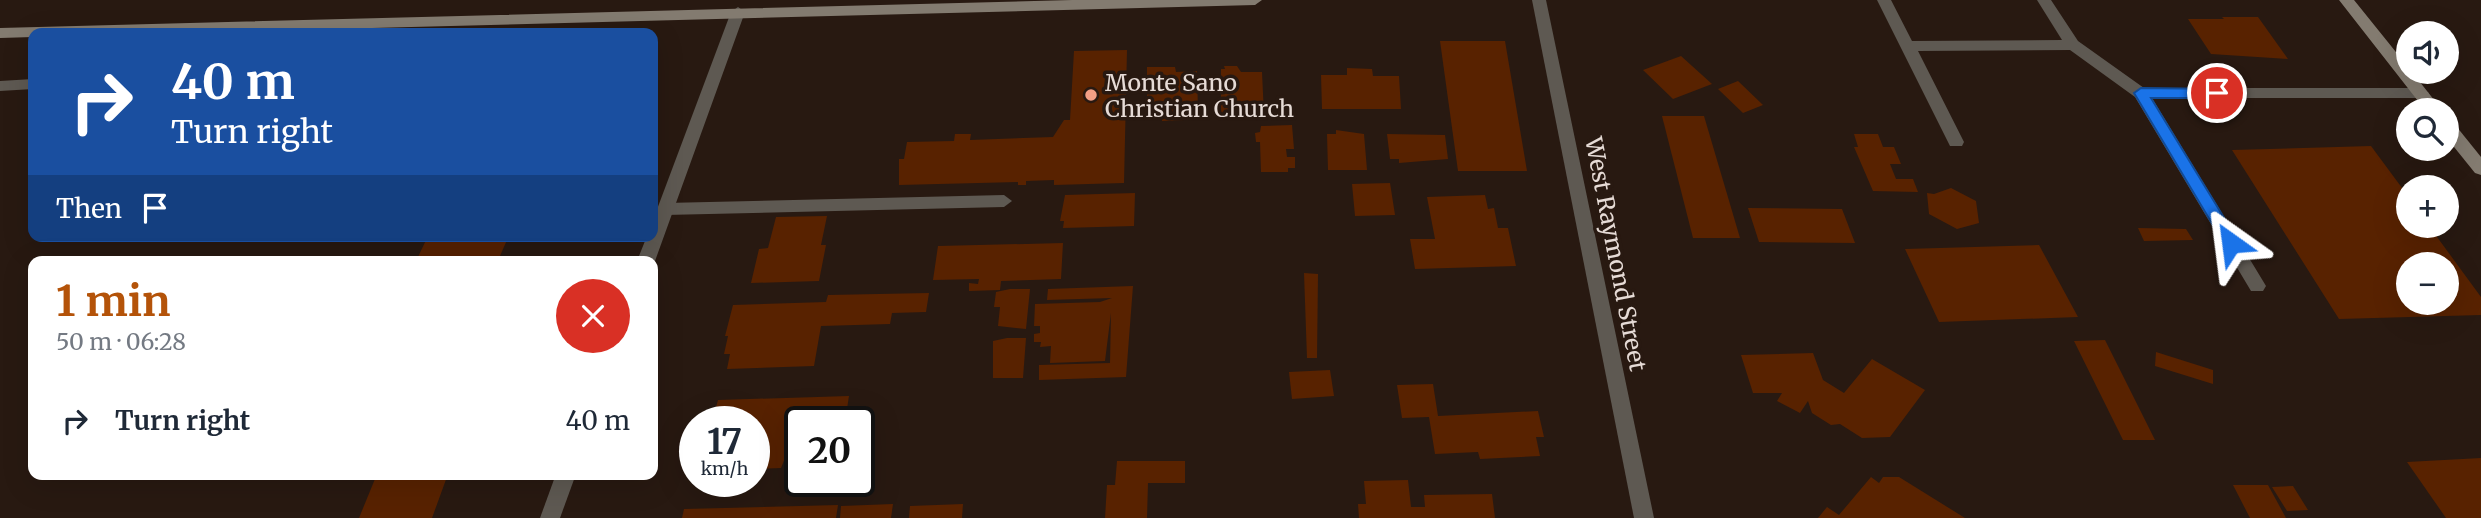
<!DOCTYPE html>
<meta charset="utf-8">
<style>
body{margin:0;font-family:Merriweather,serif;background:#f6f6f7;color:#1f2937;height:100vh;display:flex;flex-direction:column;font-size:26px;white-space:nowrap}
*{box-sizing:border-box;margin:0}
p{font-size:23px;color:#747a83}
.icon{flex:none;width:38px;height:38px;fill:none;stroke:currentColor;stroke-width:2;stroke-linecap:round;stroke-linejoin:round}
.map{position:relative;flex:1;overflow:hidden}
.details{position:absolute;left:28px;top:256px;width:630px;height:224px;display:flex;flex-direction:column;background:#fff;border-radius:14px;box-shadow:0 7px 28px #0002}
.details>*{flex:none}
.banner{position:absolute;left:28px;top:28px;width:630px;height:214px;border-radius:14px;box-shadow:0 7px 28px #0002;background:#1a4fa0;color:#fff;overflow:hidden}
.controls{position:absolute;left:2396px;top:21px;display:grid;gap:14px}
.controls a{display:grid;place-items:center;width:63px;height:63px;border-radius:50%;background:#fff;box-shadow:0 7px 28px #0002;font-size:35px}
.speed{position:absolute;left:679px;top:406px;display:flex;gap:14px;font-size:35px;font-weight:700;text-align:center}
.speed>*{display:grid;place-content:center;width:91px;height:91px;border-radius:50%;background:#fff;box-shadow:0 7px 28px #0002;line-height:1}
.speed small{font-size:18px;font-weight:400}
.speed .limit{border:4px solid #111;border-radius:10px;background:#fff;color:#111}
.pin{position:absolute;display:grid;place-items:center;width:60px;height:60px;color:#fff;margin:-30px;border:4px solid #fff;border-radius:50%;box-shadow:0 2px 7px #0007}
.me{position:absolute;width:77px;margin:-38px;rotate:329deg;stroke-linejoin:round;filter:drop-shadow(0 0 5px #0008)}
.turn{display:flex;align-items:center;gap:24px;height:147px;padding:0 28px;font-size:32px}
.turn .icon{width:91px;height:91px;stroke-width:2.5}
.turn b{display:block;font-size:49px;line-height:60px}
.then{display:flex;align-items:center;height:66px;padding:0 28px;background:#0003;gap:14px;font-size:26px}
.round{display:grid;place-items:center;flex:none;width:74px;height:74px;border-radius:37px;background:#f6f6f7}
.headline{display:flex;align-items:center;justify-content:space-between;height:119px;padding:0 28px}
h1{font-size:42px;font-weight:700;line-height:52px;color:#b45309}
ul{padding:0;list-style:none}
li{display:flex;align-items:center;gap:21px;height:91px;padding:0 28px}
li div{flex:1}
li b{display:block;font-size:26px}
li em{font-style:normal}
.map>svg:first-child{display:block}
.building{fill:#582200;fill-rule:evenodd}
.lines{fill:none;stroke-linecap:round;stroke-linejoin:round}
.service{fill:#5e5952;fill-rule:evenodd}
.minor{fill:#5e5952;fill-rule:evenodd}
.secondary{fill:#837b70;fill-rule:evenodd}
.route{fill:#1a73e8;stroke:#114b97;stroke-width:2}
.poi-dot{fill:#f39f85;stroke:#281911;stroke-width:2.5}
.labels{text-anchor:middle;dominant-baseline:central;stroke-width:7;stroke-linejoin:round;paint-order:stroke}
.poi-label{font-size:23px;fill:#e6dbd6;stroke:#281911;text-anchor:start}
.street-label{font-size:23px;fill:#e6dbd6;stroke:#281911}
</style>
<div class="map">
<svg width="2481" height="518" viewBox="0 0 2481 518">
<rect width="100%" height="100%" fill="#281911"/>
<!-- building -->
<g class="building">
<path d="M 2222,17 L 2258,17 L 2288,59 L 2211,54 L 2188,19 L 2224,19 Z"/>
<path d="M 1440,41 L 1505,41 L 1527,171 L 1458,171 Z"/>
<path d="M 1127,50 L 1124,183 L 1054,185 L 1054,180 L 1026,181 L 1026,185 L 1018,185 L 1018,182 L 899,185 L 899,159 L 904,159 L 907,142 L 954,141 L 955,134 L 971,134 L 970,140 L 1053,137 L 1064,120 L 1070,120 L 1074,51 Z"/>
<path d="M 1681,56 L 1712,84 L 1673,99 L 1643,70 Z"/>
<path d="M 1224,66 L 1237,66 L 1241,72 L 1262,72 L 1264,115 L 1221,116 L 1221,69 L 1225,69 Z"/>
<path d="M 1147,67 L 1175,67 L 1176,72 L 1197,71 L 1198,112 L 1184,113 L 1184,120 L 1162,121 L 1162,116 L 1147,116 Z"/>
<path d="M 1347,68 L 1372,69 L 1373,76 L 1399,76 L 1401,109 L 1322,109 L 1321,75 L 1347,75 Z"/>
<path d="M 1738,81 L 1763,105 L 1743,113 L 1718,89 Z"/>
<path d="M 1662,116 L 1704,116 L 1740,238 L 1693,238 Z"/>
<path d="M 1292,125 L 1294,149 L 1286,149 L 1287,157 L 1295,157 L 1295,168 L 1288,168 L 1288,172 L 1261,172 L 1260,142 L 1256,142 L 1255,133 L 1260,132 L 1261,126 Z"/>
<path d="M 1336,130 L 1364,134 L 1367,170 L 1328,170 L 1327,134 L 1336,134 Z"/>
<path d="M 1387,134 L 1445,135 L 1448,159 L 1399,163 L 1399,159 L 1390,159 Z"/>
<path d="M 1854,134 L 1878,134 L 1883,147 L 1894,147 L 1901,164 L 1890,164 L 1896,179 L 1913,179 L 1918,192 L 1873,191 L 1854,147 L 1858,147 Z"/>
<path d="M 2371,146 L 2408,196 L 2408,226 L 2429,226 L 2481,297 L 2481,315 L 2339,319 L 2232,150 ZM 2408,264 L 2446,264 L 2446,303 L 2408,303 Z"/>
<path d="M 1390,183 L 1395,215 L 1355,216 L 1352,184 Z"/>
<path d="M 1951,188 L 1976,201 L 1979,223 L 1957,229 L 1929,214 L 1927,193 L 1934,194 Z"/>
<path d="M 1135,193 L 1134,226 L 1063,228 L 1064,221 L 1060,221 L 1065,195 Z"/>
<path d="M 1485,195 L 1488,209 L 1494,208 L 1498,228 L 1508,228 L 1516,266 L 1415,269 L 1410,239 L 1435,239 L 1427,197 Z"/>
<path d="M 1748,208 L 1842,209 L 1855,243 L 1759,242 Z"/>
<path d="M 827,216 L 821,245 L 826,245 L 819,281 L 751,283 L 759,249 L 768,248 L 776,217 Z"/>
<path d="M 2138,228 L 2186,229 L 2193,240 L 2144,241 Z"/>
<path d="M 428,236 L 551,236 L 550,239 L 507,240 L 500,256 L 417,259 Z"/>
<path d="M 1063,243 L 1061,279 L 1001,281 L 1000,290 L 969,291 L 969,283 L 978,284 L 979,279 L 933,280 L 938,246 Z"/>
<path d="M 2039,245 L 2078,317 L 1939,322 L 1905,249 Z"/>
<path d="M 1304,273 L 1318,274 L 1317,358 L 1307,358 Z"/>
<path d="M 1133,286 L 1126,377 L 1039,380 L 1039,365 L 1110,363 L 1111,313 L 1105,361 L 1050,363 L 1051,346 L 1040,347 L 1041,342 L 1034,342 L 1034,334 L 1040,333 L 1040,326 L 1034,326 L 1035,304 L 1100,302 L 1112,298 L 1047,300 L 1048,289 Z"/>
<path d="M 1010,289 L 1030,289 L 1026,329 L 998,326 L 1000,307 L 994,307 L 996,292 Z"/>
<path d="M 929,293 L 926,312 L 892,313 L 890,324 L 821,326 L 814,366 L 727,369 L 730,354 L 724,354 L 728,336 L 725,336 L 733,305 L 826,302 L 828,295 Z"/>
<path d="M 1007,338 L 1026,338 L 1023,378 L 993,378 L 993,341 Z"/>
<path d="M 2105,340 L 2155,440 L 2123,440 L 2074,341 Z"/>
<path d="M 2156,352 L 2213,370 L 2213,384 L 2155,366 Z"/>
<path d="M 1813,353 L 1823,380 L 1844,393 L 1872,359 L 1925,390 L 1890,437 L 1862,438 L 1840,424 L 1831,425 L 1812,413 L 1808,401 L 1800,413 L 1777,401 L 1782,393 L 1753,393 L 1741,355 Z"/>
<path d="M 1330,370 L 1334,396 L 1292,399 L 1289,372 Z"/>
<path d="M 1433,384 L 1438,416 L 1538,411 L 1544,437 L 1536,437 L 1540,456 L 1480,459 L 1478,452 L 1435,454 L 1429,417 L 1402,418 L 1397,385 Z"/>
<path d="M 849,396 L 845,422 L 800,422 L 800,448 L 789,448 L 781,468 L 754,469 L 754,422 L 712,422 L 718,400 Z"/>
<path d="M 859,445 L 872,445 L 865,485 L 817,487 L 818,481 L 859,481 Z"/>
<path d="M 2481,458 L 2481,518 L 2446,518 L 2407,462 Z"/>
<path d="M 1117,461 L 1185,461 L 1185,483 L 1148,483 L 1147,518 L 1105,518 L 1107,485 L 1115,485 Z"/>
<path d="M 377,474 L 448,474 L 432,518 L 359,518 Z"/>
<path d="M 1871,477 L 1879,483 L 1883,477 L 1899,477 L 1965,518 L 1818,518 L 1827,507 L 1839,515 Z"/>
<path d="M 1408,480 L 1411,507 L 1425,507 L 1424,495 L 1492,494 L 1495,518 L 1359,518 L 1358,504 L 1366,504 L 1364,481 Z"/>
<path d="M 2233,485 L 2268,485 L 2286,518 L 2250,518 Z"/>
<path d="M 2293,486 L 2308,510 L 2287,511 L 2272,487 Z"/>
<path d="M 893,504 L 891,518 L 840,518 L 841,506 Z"/>
<path d="M 963,504 L 962,518 L 909,518 L 910,506 Z"/>
<path d="M 838,505 L 836,518 L 682,518 L 684,509 Z"/>
</g>
<g class="lines">
<!-- service -->
<g class="service">
<path d="M 1877,0 L 1891,0 L 1912,41 L 2062,40 L 2037,0 L 2051,0 L 2078,41 L 2144,88 L 2421,88 L 2429,93 L 2421,98 L 2152,98 L 2263,281 L 2266,286 L 2263,291 L 2251,291 L 2135,97 L 2070,50 L 1918,51 L 1964,142 L 1962,146 L 1950,146 Z"/>
<path d="M 33,79 L 33,89 L 0,91 L 0,81 Z"/>
<path d="M 1004,195 L 1012,201 L 1004,207 L 665,215 L 657,209 L 665,203 Z"/>
</g>
<!-- minor -->
<g class="minor">
<path d="M 1532,0 L 1546,0 L 1654,518 L 1634,518 Z"/>
<path d="M 738,7 L 745,12 L 655,261 L 653,265 L 653,261 L 637,261 L 647,236 L 653,236 L 653,220 L 731,12 Z"/>
<path d="M 556,474 L 576,474 L 560,518 L 540,518 Z"/>
</g>
<!-- secondary -->
<g class="secondary">
<path d="M 1072,0 L 1262,0 L 1255,5 L 179,33 L 33,33 L 33,37 L 0,38 L 0,28 Z"/>
<path d="M 2339,0 L 2354,0 L 2408,67 L 2408,72 L 2412,72 L 2442,110 L 2425,110 Z"/>
<path d="M 2446,119 L 2452,121 L 2481,157 L 2481,175 L 2475,173 L 2446,137 Z"/>
</g>
</g>
<!-- route -->
<path class="route" d="M 2141,88 L 2222,89 L 2222,96 L 2217,98 L 2151,98 L 2237,239 L 2237,247 L 2226,247 L 2134,93 Z"/>
<!-- markers -->
<circle class="poi-dot" cx="1091" cy="95" r="7"/>
<g class="labels">
<!-- poi labels -->
<g class="poi-label">
<text x="1105" y="82">Monte Sano<tspan x="1105" dy="26">Christian Church</tspan></text>
</g>
<!-- street labels -->
<g class="street-label">
<text transform="translate(1616 254) rotate(79)">West Raymond Street</text>
</g>
</g>
</svg>
<div class="controls">
<a><svg class="icon" aria-label="sound" viewBox="0 0 24 24"><path d="M4 9h4l5-4v14l-5-4H4zM17 9q2 3 0 6"/></svg></a>
<a><svg class="icon" aria-label="search" viewBox="0 0 24 24"><circle cx="10" cy="10" r="6"/><path d="M15 15l6 6"/></svg></a>
<a>+</a>
<a>−</a>
</div>
<div class="speed"><div>17<small>km/h</small></div><div class="limit">20</div></div>
<div class="pin" style="left:2217px;top:93px;background:#d93025"><svg class="icon" aria-label="arrive" viewBox="0 0 24 24"><path d="M6 21V4h12l-3 4 3 4H6"/></svg></div>
<svg class="me" style="left:2231px;top:243px" viewBox="-20 -20 40 40"><path d="M0-17L14 15 0 8-14 15z" fill="#1a73e8" stroke="#fff" stroke-width="4"/></svg>
<div class="banner">
<div class="turn"><svg class="icon" aria-label="right" viewBox="0 0 24 24"><path d="M7 20v-9h11M14 6l5 5-5 5"/></svg><div><b>40 m</b>Turn right</div></div>
<div class="then">Then<svg class="icon" aria-label="arrive" viewBox="0 0 24 24"><path d="M6 21V4h12l-3 4 3 4H6"/></svg></div>
</div>
<section class="details">
<div class="headline"><div><h1>1 min</h1><p>50 m · 06:28</p></div><a class="round" style="background:#d93025;color:#fff"><svg class="icon" aria-label="close" viewBox="0 0 24 24"><path d="M6 6l12 12M18 6L6 18"/></svg></a></div>
<ul>
<li><svg class="icon" aria-label="right" viewBox="0 0 24 24"><path d="M7 20v-9h11M14 6l5 5-5 5"/></svg><div><b>Turn right</b></div><em>40 m</em></li>
</ul>
</section>
</div>
